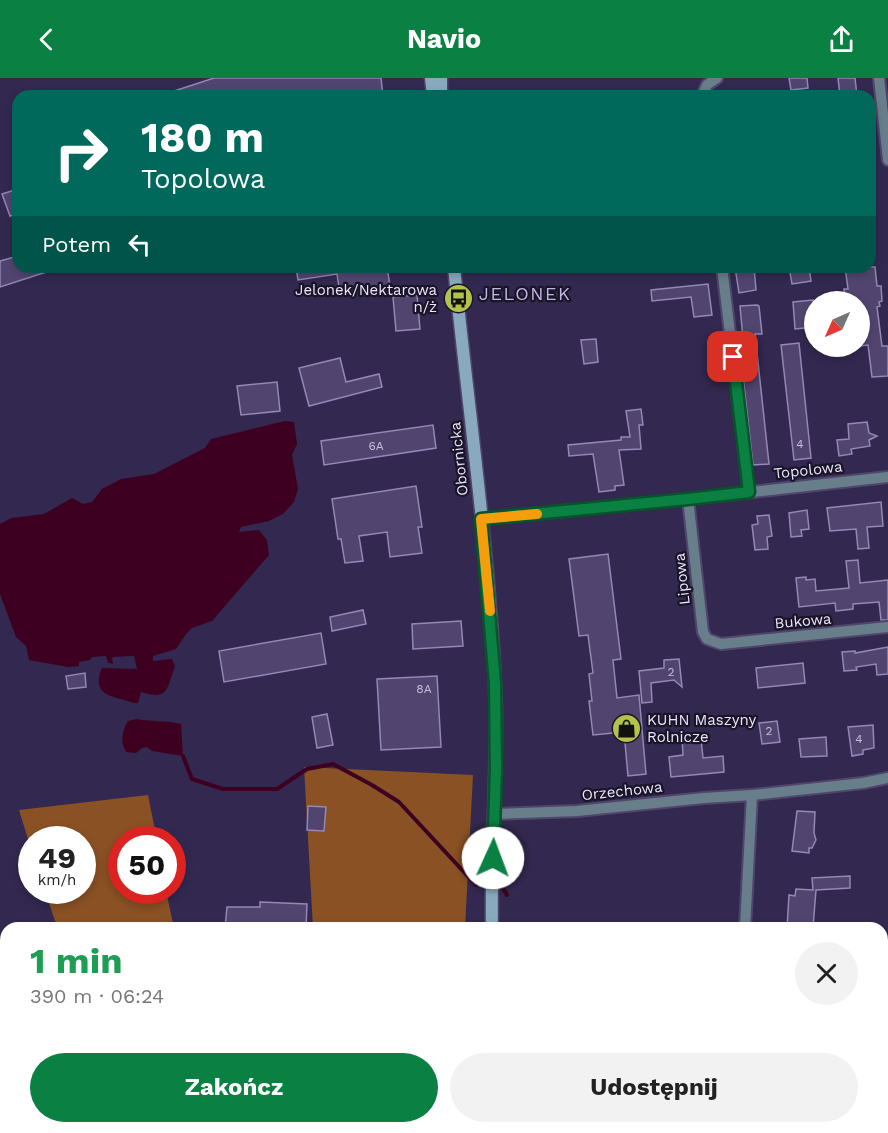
<!DOCTYPE html>
<html lang="pl">
<meta charset="utf-8">
<style>
body{margin:0;font-family:"Work Sans",sans-serif;background:#f2f2f2;color:#222;height:100vh;display:flex;flex-direction:column;font-size:22px;white-space:nowrap}
*{box-sizing:border-box;margin:0}
p{font-size:20px;color:#767676}
.icon{flex:none;width:33px;height:33px;fill:none;stroke:currentColor;stroke-width:2;stroke-linecap:round;stroke-linejoin:round}
.map{position:relative;flex:1;overflow:hidden}
.panel{position:absolute;left:0px;top:844px;width:888px;height:212px;display:flex;flex-direction:column;background:#fff;border-radius:18px 18px 0 0;box-shadow:0 3px 9px #0003}
.panel>*{flex:none}
.banner{position:absolute;left:12px;top:12px;width:864px;height:183px;border-radius:18px;box-shadow:0 3px 9px #0003;background:#00695c;color:#fff;overflow:hidden}
.needle{width:39px;rotate:225deg}
.buttons{position:absolute;left:804px;top:213px;display:grid;gap:12px}
.buttons a{display:grid;place-items:center;width:66px;height:66px;border-radius:50%;background:#fff;box-shadow:0 3px 9px #0003;font-size:30px}
.speed{position:absolute;left:18px;top:748px;display:flex;gap:12px;font-size:30px;font-weight:700;text-align:center}
.speed>*{display:grid;place-content:center;width:78px;height:78px;border-radius:50%;background:#fff;box-shadow:0 3px 9px #0003;line-height:1}
.speed small{font-size:15px;font-weight:400}
.speed .limit{border:9px solid #d22;background:#fff;color:#111}
.pin{position:absolute;display:grid;place-items:center;width:51px;height:51px;color:#fff;margin:-26px;border-radius:12px;box-shadow:0 3px 9px #0006}
.me{position:absolute;width:66px;margin:-33px;rotate:2deg;stroke-linejoin:round;filter:drop-shadow(0 0 4px #0008)}
.turn{display:flex;align-items:center;gap:21px;height:126px;padding:0 30px;font-size:27px}
.turn .icon{width:78px;height:78px;stroke-width:2.5}
.turn b{display:block;font-size:42px;line-height:51px}
.then{display:flex;align-items:center;height:57px;padding:0 30px;background:#0003;gap:12px;font-size:22px}
.round{display:grid;place-items:center;flex:none;width:63px;height:63px;border-radius:32px;background:#f2f2f2}
.headline{display:flex;align-items:center;justify-content:space-between;height:102px;padding:0 30px}
h1{font-size:36px;font-weight:700;line-height:45px;color:#1e9e55}
.action{display:flex;gap:12px;margin-top:auto;padding:12px 30px}
.action a{flex:1;height:69px;border-radius:36px;background:#0b8043;color:#fff;font-size:24px;font-weight:700;line-height:69px;text-align:center}
.action a+a{background:#f2f2f2;color:#222}
header{display:flex;justify-content:space-between;align-items:center;height:78px;padding:0 30px;background:#0b8043;color:#fff;font-size:27px;font-weight:700}
.map>svg:first-child{display:block}
.forest{fill:#8a5124}
.water{fill:#3e0020}
.lines{fill:none;stroke-linecap:round;stroke-linejoin:round}
.stream{stroke:#3e0020;stroke-width:4}
.building{fill:#51456f;stroke:#9388b6;stroke-width:1.5}
.minor-casing{stroke:#50466b;stroke-width:14}
.secondary-casing{stroke:#50466b;stroke-width:15}
.minor{stroke:#697e8b;stroke-width:10}
.secondary{stroke:#89aabe;stroke-width:12}
.route-casing{stroke:#07532c;stroke-width:15}
.route{stroke:#0b8043;stroke-width:10}
.slow{stroke:#f59e0b;stroke-width:10}
.labels{text-anchor:middle;dominant-baseline:central;stroke-width:4.5;stroke-linejoin:round;paint-order:stroke}
.number-label{font-size:12px;fill:#c4bdda}
.poi-label{font-size:15px;fill:#eae5fe;stroke:#191526;text-anchor:end}
.street-label{font-size:15px;fill:#eae5fe;stroke:#191526}
.quarter-label{font-size:18px;letter-spacing:1.5px;fill:#c2b6e7;stroke:#191526}
</style>
<header><svg class="icon" aria-label="back" viewBox="0 0 24 24"><path d="M15 5l-7 7 7 7"/></svg>Navio<svg class="icon" aria-label="share" viewBox="0 0 24 24"><path d="M12 15V3M7 8l5-5 5 5M5 13v7h14v-7"/></svg></header>
<div class="map">
<svg width="888" height="1055" viewBox="0 0 888 1055">
<rect width="100%" height="100%" fill="#33284f"/>
<!-- forest -->
<g class="forest">
<path d="M 304,689 L 473,697 L 465,850 L 313,850 Z"/>
<path d="M 148,717 L 157,762 L 122,762 L 122,813 L 166,813 L 174,850 L 63,850 L 55,843 L 45,813 L 82,813 L 82,762 L 32,762 L 31,771 L 19,732 Z"/>
</g>
<!-- water -->
<g class="water">
<path d="M 285,343 L 294,344 L 297,366 L 292,377 L 298,411 L 294,424 L 283,436 L 269,443 L 241,449 L 239,454 L 259,452 L 267,462 L 269,477 L 212,543 L 192,550 L 186,556 L 176,571 L 153,578 L 153,583 L 172,581 L 175,588 C 167,611 168,623 141,614 L 138,625 L 134,625 C 114,618 90,619 102,590 L 137,591 L 134,578 L 112,579 L 113,586 L 108,585 L 106,578 L 92,579 L 90,582 L 79,584 L 79,588 L 68,589 L 29,582 L 26,568 L 16,559 L 0,516 L 0,446 L 11,440 L 44,436 L 72,420 L 83,426 L 92,424 L 102,411 L 121,401 L 154,396 L 205,370 L 211,361 Z"/>
<path d="M 137,641 C 152,644 166,642 181,646 L 183,678 L 152,673 L 147,669 L 142,670 L 136,675 L 126,674 C 120,664 122,653 128,643 Z"/>
</g>
<g class="lines">
<!-- stream -->
<g class="stream">
<path d="M 183,678 L 192,701 L 223,711 L 277,711 L 307,691 L 333,686 L 372,707 L 399,724 L 476,807"/>
<path d="M 503,810 L 507,817"/>
</g>
</g>
<!-- building -->
<g class="building">
<path d="M 214,0 L 381,0 L 383,18 L 166,18 L 165,16 Z"/>
<path d="M 789,0 L 807,0 L 808,10 L 791,12 Z"/>
<path d="M 838,0 L 855,0 L 857,18 L 840,18 Z"/>
<path d="M 18,111 L 18,136 L 10,138 L 2,116 Z"/>
<path d="M 18,178 L 18,189 L 56,189 L 56,191 L 0,209 L 0,183 Z"/>
<path d="M 296,189 L 387,189 L 390,208 L 340,216 L 337,196 L 298,202 Z"/>
<path d="M 735,189 L 754,189 L 756,212 L 739,215 Z"/>
<path d="M 789,189 L 809,189 L 811,203 L 792,206 Z"/>
<path d="M 845,189 L 875,189 L 877,208 L 881,208 L 882,223 L 879,224 L 880,228 L 877,229 L 882,268 L 888,268 L 888,298 L 872,299 L 868,267 L 860,268 L 860,224 L 845,224 L 844,211 L 848,211 Z"/>
<path d="M 708,206 L 712,237 L 694,239 L 691,219 L 652,223 L 651,212 Z"/>
<path d="M 417,217 L 420,251 L 396,253 L 393,219 Z"/>
<path d="M 813,222 L 814,249 L 795,251 L 793,224 Z"/>
<path d="M 757,227 L 759,228 L 762,256 L 755,256 L 769,386 L 753,387 L 740,272 L 744,272 L 740,228 Z"/>
<path d="M 596,261 L 598,284 L 584,286 L 581,262 Z"/>
<path d="M 799,265 L 811,380 L 794,382 L 781,267 Z"/>
<path d="M 340,280 L 346,304 L 379,296 L 382,309 L 309,328 L 299,290 Z"/>
<path d="M 277,304 L 280,333 L 241,337 L 237,308 Z"/>
<path d="M 641,331 L 643,347 L 639,347 L 641,371 L 619,372 L 624,407 L 615,408 L 615,412 L 599,414 L 593,376 L 569,378 L 568,367 L 621,362 L 621,359 L 630,359 L 626,333 Z"/>
<path d="M 867,344 L 869,355 L 877,358 L 869,362 L 870,368 L 851,371 L 852,376 L 839,378 L 837,362 L 849,361 L 848,346 Z"/>
<path d="M 433,347 L 436,370 L 324,387 L 321,363 Z"/>
<path d="M 416,408 L 422,449 L 418,449 L 422,475 L 390,479 L 387,454 L 359,458 L 363,483 L 345,485 L 341,461 L 338,461 L 332,421 Z"/>
<path d="M 881,424 L 883,448 L 867,449 L 869,470 L 858,471 L 856,451 L 830,453 L 827,430 Z"/>
<path d="M 807,432 L 809,451 L 801,452 L 802,458 L 791,459 L 789,435 Z"/>
<path d="M 769,437 L 772,458 L 767,459 L 768,471 L 755,472 L 752,447 L 758,446 L 757,438 Z"/>
<path d="M 608,476 L 621,581 L 613,582 L 617,620 L 639,617 L 646,696 L 628,698 L 624,654 L 593,657 L 589,623 L 592,623 L 589,596 L 593,595 L 588,557 L 579,558 L 569,481 Z"/>
<path d="M 858,482 L 860,505 L 888,502 L 888,542 L 881,542 L 879,524 L 853,526 L 853,531 L 836,533 L 835,525 L 799,529 L 796,500 L 806,499 L 806,502 L 815,501 L 816,513 L 849,510 L 846,483 Z"/>
<path d="M 363,532 L 366,546 L 332,553 L 330,539 Z"/>
<path d="M 461,543 L 463,568 L 413,571 L 412,546 Z"/>
<path d="M 321,555 L 326,586 L 224,604 L 219,573 Z"/>
<path d="M 888,569 L 888,596 L 877,597 L 876,586 L 856,589 L 857,592 L 844,593 L 842,574 L 855,573 L 855,575 Z"/>
<path d="M 679,581 L 682,609 L 674,602 L 651,605 L 652,624 L 642,625 L 639,593 L 664,590 L 664,582 Z"/>
<path d="M 803,585 L 805,605 L 758,610 L 756,590 Z"/>
<path d="M 85,595 L 86,609 L 68,611 L 66,598 Z"/>
<path d="M 437,598 L 441,669 L 381,672 L 377,601 Z"/>
<path d="M 327,636 L 333,667 L 317,670 L 312,639 Z"/>
<path d="M 777,643 L 780,664 L 762,666 L 759,645 Z"/>
<path d="M 873,647 L 874,670 L 863,672 L 863,676 L 852,678 L 848,649 Z"/>
<path d="M 698,658 L 701,661 L 703,680 L 723,678 L 724,694 L 671,699 L 669,679 L 683,677 L 682,661 Z"/>
<path d="M 826,659 L 827,678 L 801,679 L 799,661 Z"/>
<path d="M 308,728 L 326,729 L 324,753 L 307,752 Z"/>
<path d="M 797,733 L 815,734 L 814,755 L 816,762 L 812,770 L 809,770 L 809,775 L 792,773 Z"/>
<path d="M 850,798 L 850,810 L 816,812 L 813,850 L 787,850 L 789,817 L 795,818 L 796,811 L 813,812 L 812,800 Z"/>
<path d="M 260,824 L 307,826 L 306,850 L 225,850 L 227,829 L 260,829 Z"/>
</g>
<g class="lines">
<defs>
<g id="minor">
<path d="M 879,0 L 888,82"/>
<path d="M 702,18 L 707,7 L 717,0"/>
<path d="M 722,189 L 749,414"/>
<path d="M 688,421 L 703,554 L 707,561 L 721,566 L 888,549"/>
<path d="M 481,441 L 688,421 L 888,399"/>
<path d="M 495,736 L 577,733 L 704,720 L 752,717 L 863,705 L 888,700"/>
<path d="M 745,850 L 752,717"/>
<path d="M 0,943 L 3,959 L 6,962"/>
<path d="M 0,1026 L 6,1027"/>
<path d="M 172,1050 L 203,1055"/>
<path d="M 28,1055 L 29,1050"/>
<path d="M 511,1055 L 511,1050"/>
</g>
<g id="secondary">
<path d="M 431,0 L 433,18"/>
<path d="M 441,18 L 441,0"/>
<path d="M 454,189 C 468,327 488,466 495,605 C 499,687 490,769 492,850"/>
<path d="M 473,1055 L 473,1050"/>
<path d="M 490,1055 L 490,1050"/>
</g>
</defs>
<!-- minor casing -->
<use href="#minor" class="minor-casing"/>
<!-- secondary casing -->
<use href="#secondary" class="secondary-casing"/>
<!-- minor -->
<use href="#minor" class="minor"/>
<!-- secondary -->
<use href="#secondary" class="secondary"/>
</g>
<g class="lines">
<defs>
<path id="route" d="M 493,780 L 496,691 L 495,605 L 481,441 L 688,421 L 749,414 L 733,279"/>
</defs>
<!-- route casing -->
<use href="#route" class="route-casing"/>
<!-- route -->
<use href="#route" class="route"/>
<!-- slow -->
<path class="slow" d="M 490,533 L 481,441 L 537,436"/>
</g>
<!-- icons -->
<defs>
<symbol id="bus-disc" viewBox="-11 -11 22 22"><circle r="9.5" fill="#b3c24b" stroke="#191526"/><path d="M-5-6H5V4H4V6H2V4H-2V6H-4V4H-5ZM-3.5-4V0h7V-4ZM-3.5 1.2v1.5H-2V1.2ZM2 1.2v1.5H3.5V1.2Z" fill="#111"/></symbol>
<symbol id="shop-disc" viewBox="-11 -11 22 22"><circle r="9.5" fill="#b3c24b" stroke="#191526"/><path d="M-5-2.5h2.3a2.7 3.5 0 0 1 5.4 0H5L5.5 6h-11ZM-1.5-2.5h3a1.5 2.3 0 0 0-3 0Z" fill="#111"/></symbol>
</defs>
<g fill-rule="evenodd">
<use href="#bus-disc" x="442" y="204" width="33" height="33"/>
<use href="#shop-disc" x="610" y="634" width="33" height="33"/>
</g>
<g class="labels">
<!-- number labels -->
<g class="number-label">
<text x="800" y="366">4</text>
<text x="376" y="368">6A</text>
<text x="671" y="594">2</text>
<text x="424" y="611">8A</text>
<text x="769" y="653">2</text>
<text x="859" y="661">4</text>
</g>
<!-- poi labels -->
<g class="poi-label">
<text x="437" y="212">Jelonek/Nektarowa<tspan x="437" dy="17">n/ż</tspan></text>
<text x="647" y="642" text-anchor="start">KUHN Maszyny<tspan x="647" dy="17">Rolnicze</tspan></text>
</g>
<!-- street labels -->
<g class="street-label">
<text transform="translate(459 381) rotate(-96)">Obornicka</text>
<text transform="translate(808 392) rotate(-6)">Topolowa</text>
<text transform="translate(682 501) rotate(-96)">Lipowa</text>
<text transform="translate(803 543) rotate(-5)">Bukowa</text>
<text transform="translate(622 713) rotate(-6)">Orzechowa</text>
</g>
<!-- quarter labels -->
<g class="quarter-label">
<text x="525" y="215">JELONEK</text>
</g>
</g>
</svg>
<div class="buttons">
<a><svg class="needle" viewBox="-14 -14 28 28"><path d="M0-13l5 13h-10z" fill="#e53935"/><path d="M0 13l5-13h-10z" fill="#767676"/></svg></a>
</div>
<div class="speed"><div>49<small>km/h</small></div><div class="limit">50</div></div>
<div class="pin" style="left:733px;top:279px;background:#d93025"><svg class="icon" aria-label="arrive" viewBox="0 0 24 24"><path d="M6 21V4h12l-3 4 3 4H6"/></svg></div>
<svg class="me" style="left:493px;top:780px" viewBox="-20 -20 40 40"><circle r="19" fill="#fff"/><path d="M0-13L10 11 0 6-10 11z" fill="#0b8043"/></svg>
<div class="banner">
<div class="turn"><svg class="icon" aria-label="right" viewBox="0 0 24 24"><path d="M7 20v-9h11M14 6l5 5-5 5"/></svg><div><b>180 m</b>Topolowa</div></div>
<div class="then">Potem<svg class="icon" aria-label="left" viewBox="0 0 24 24"><path d="M17 20v-9H6M10 6l-5 5 5 5"/></svg></div>
</div>
<section class="panel">
<div class="headline"><div><h1>1 min</h1><p>390 m · 06:24</p></div><a class="round"><svg class="icon" aria-label="close" viewBox="0 0 24 24"><path d="M6 6l12 12M18 6L6 18"/></svg></a></div>
<div class="action"><a>Zakończ</a><a>Udostępnij</a></div>
</section>
</div>
